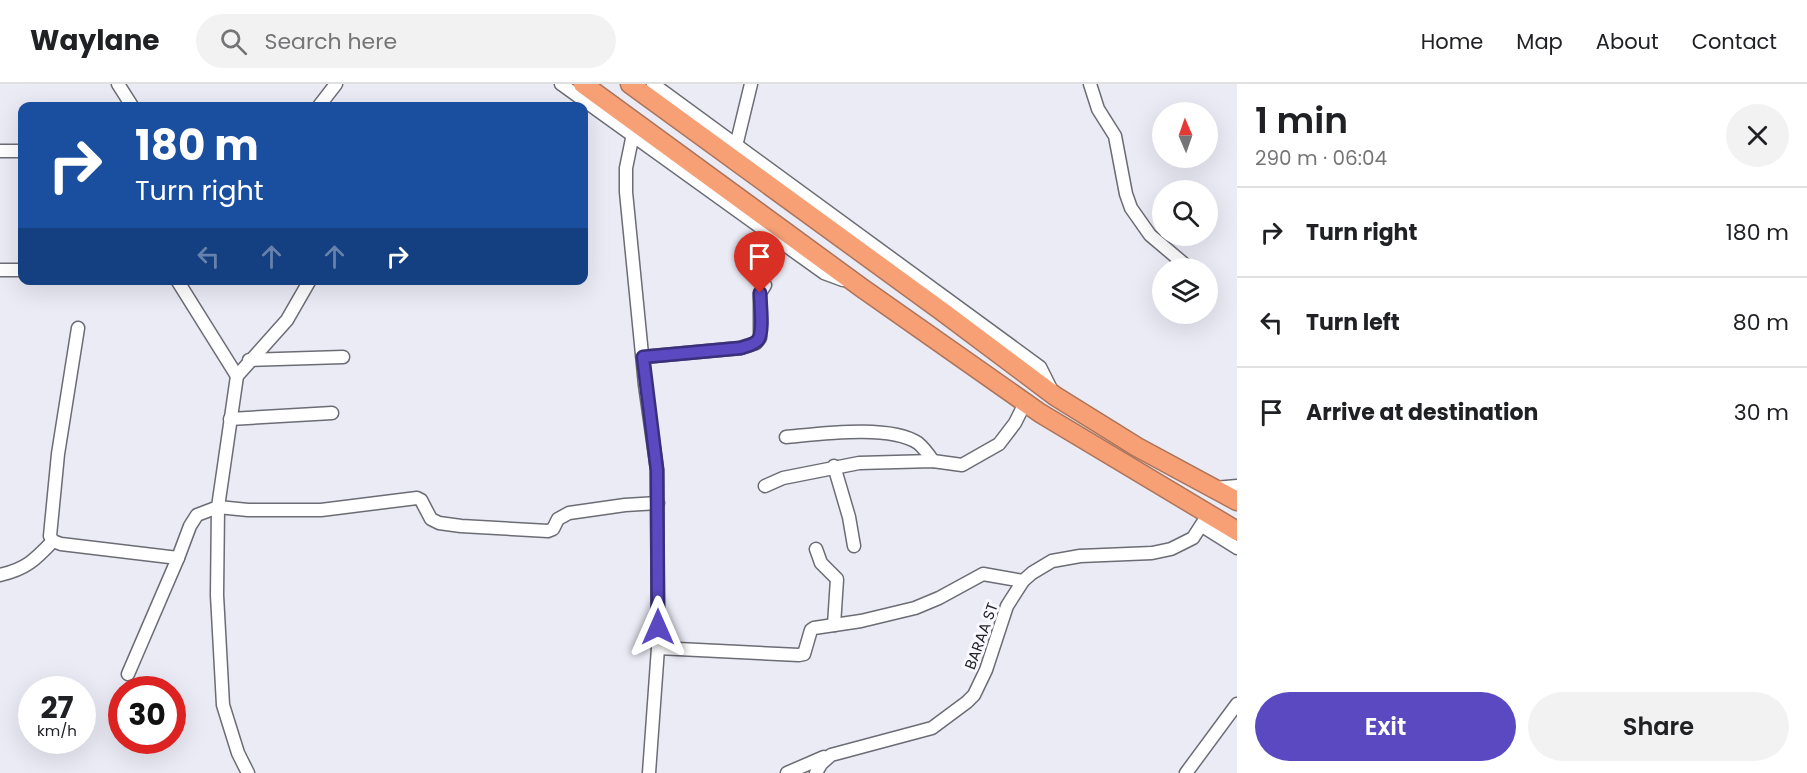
<!DOCTYPE html>
<meta charset="utf-8">
<style>
body{margin:0;font-family:Poppins,sans-serif;background:#f2f2f2;color:#202124;height:100vh;display:flex;flex-direction:column;font-size:22px;white-space:nowrap}
*{box-sizing:border-box;margin:0}
p{font-size:20px;color:#757577}
.icon{flex:none;width:33px;height:33px;fill:none;stroke:currentColor;stroke-width:2;stroke-linecap:round;stroke-linejoin:round}
.map{position:relative;flex:1;overflow:hidden}
.panel{display:flex;flex-direction:column;background:#fff;width:570px}
.panel>*{flex:none}
.hud{position:absolute;left:18px;top:18px;width:570px;height:183px;border-radius:12px;box-shadow:0 6px 24px #0002;background:#1a4fa0;color:#fff;overflow:hidden}
.needle{width:39px;rotate:358deg}
.tools{position:absolute;left:1152px;top:18px;display:grid;gap:12px}
.tools a{display:grid;place-items:center;width:66px;height:66px;border-radius:50%;background:#fff;box-shadow:0 6px 24px #0002;font-size:30px}
.speed{position:absolute;left:18px;top:592px;display:flex;gap:12px;font-size:30px;font-weight:700;text-align:center}
.speed>*{display:grid;place-content:center;width:78px;height:78px;border-radius:50%;background:#fff;box-shadow:0 6px 24px #0002;line-height:1}
.speed small{font-size:15px;font-weight:400}
.speed .limit{border:9px solid #d22;background:#fff;color:#111}
.pin{position:absolute;display:grid;place-items:center;width:51px;height:51px;color:#fff;margin:-62px -26px;border-radius:50% 50% 50% 0;rotate:-45deg;box-shadow:0 0 6px #0007}
.pin .icon{rotate:45deg}
.me{position:absolute;width:66px;margin:-33px;rotate:0deg;stroke-linejoin:round;filter:drop-shadow(0 0 4px #0008)}
.turn{display:flex;align-items:center;gap:21px;height:126px;padding:0 18px;font-size:27px}
.turn .icon{width:78px;height:78px;stroke-width:2.5}
.turn b{display:block;font-size:42px;line-height:51px}
.lanes{display:flex;align-items:center;height:57px;padding:0 18px;background:#0003;justify-content:center;gap:30px;direction:ltr}
.lanes .off{opacity:.35}
.round{display:grid;place-items:center;flex:none;width:63px;height:63px;border-radius:32px;background:#f2f2f2}
.headline{display:flex;align-items:center;justify-content:space-between;height:102px;padding:0 18px}
h1{font-size:36px;font-weight:600;line-height:45px}
.button{display:flex;gap:12px;margin-top:auto;padding:12px 18px}
.button a{flex:1;height:69px;border-radius:36px;background:#5b49c1;color:#fff;font-size:24px;font-weight:600;line-height:69px;text-align:center}
.button a+a{background:#f2f2f2;color:#202124}
ul{padding:0;list-style:none}
li{display:flex;align-items:center;gap:18px;height:90px;padding:0 18px;border-top:2px solid #e0e0e0}
li div{flex:1}
li b{display:block;font-size:22px}
li em{font-style:normal}
header{display:flex;align-items:center;gap:36px;box-sizing:border-box;height:84px;padding:0 30px;background:#fff;border-bottom:2px solid #e0e0e0}
header strong{font-size:28px}
nav{display:flex;gap:33px;margin-inline-start:auto;font-size:21px}
.search{width:420px;height:54px;background:#f2f2f2;display:flex;align-items:center;gap:15px;box-sizing:border-box;padding:0 21px;border-radius:33px;color:#757577;font-size:22px}
main{display:flex;flex:1;min-height:0}
.map>svg:first-child{display:block}
.lines{fill:none;stroke-linecap:round;stroke-linejoin:round}
.minor-casing{stroke:#6b6c74;stroke-width:15}
.highway-casing{stroke:#ad745a;stroke-width:21}
.minor{stroke:#fff;stroke-width:12}
.highway{stroke:#f7a075;stroke-width:18}
.route-casing{stroke:#3b2f7d;stroke-width:15}
.route{stroke:#5b49c1;stroke-width:10}
.labels{text-anchor:middle;dominant-baseline:central;stroke-width:6;stroke-linejoin:round;paint-order:stroke}
.street-label{font-size:15px;fill:#232327;stroke:#f8f8fe}
</style>
<header>
<strong>Waylane</strong>
<div class="search"><svg class="icon" aria-label="search" viewBox="0 0 24 24"><circle cx="10" cy="10" r="6"/><path d="M15 15l6 6"/></svg>Search here</div>
<nav><a>Home</a><a>Map</a><a>About</a><a>Contact</a></nav>
</header>
<main>
<div class="map">
<svg width="1237" height="689" viewBox="0 0 1237 689">
<rect width="100%" height="100%" fill="#eaebf5"/>
<g class="lines">
<defs>
<g id="minor">
<path d="M 118,0 L 132,22"/>
<path d="M 561,0 L 824,189 L 843,196"/>
<path d="M 653,0 L 1040,283 L 1053,309"/>
<path d="M 1090,0 L 1098,25 L 1115,52 L 1126,110 L 1131,124 L 1150,151 L 1189,184"/>
<path d="M 319,22 L 336,0"/>
<path d="M 633,50 L 626,84 L 626,108 L 645,301 L 657,386 L 658,564 L 649,689"/>
<path d="M 736,62 L 751,0"/>
<path d="M 0,67 L 22,67"/>
<path d="M 0,186 L 22,186"/>
<path d="M 177,196 L 237,292"/>
<path d="M 78,244 L 58,370 L 50,452 L 53,457 L 61,460 L 178,474"/>
<path d="M 643,273 L 740,264 L 756,259 L 760,254 L 760,209 L 765,201"/>
<path d="M 249,276 L 343,273"/>
<path d="M 230,335 L 332,329"/>
<path d="M 786,353 C 819,350 890,340 918,359 C 924,364 929,371 933,377"/>
<path d="M 834,382 L 849,433 L 854,462"/>
<path d="M 765,402 L 783,394 L 859,379 L 933,377 L 962,381 L 999,360 L 1015,339 L 1025,319"/>
<path d="M 1215,404 L 1237,402"/>
<path d="M 1202,442 L 1237,464"/>
<path d="M 816,465 L 821,479 L 837,495 L 834,541"/>
<path d="M 0,491 C 26,485 35,476 53,457"/>
<path d="M 658,564 L 799,571 L 804,570 L 811,546 L 814,544 L 861,537 L 915,524 L 939,514 L 983,490 L 1023,497"/>
<path d="M 128,590 L 178,474 L 190,442 L 197,431 L 218,423 L 248,426 L 321,426 L 417,414 L 421,416 L 431,435 L 439,439 L 461,442 L 548,447 L 553,445 L 558,435 L 569,429 L 625,421 L 658,419"/>
<path d="M 248,689 L 238,669 L 223,621 L 217,511 L 218,423 L 237,292 L 287,236 L 310,196"/>
<path d="M 787,689 L 824,673"/>
<path d="M 816,689 L 821,680 L 831,671 L 932,644 L 967,618 L 974,611 L 986,586 L 1007,522 L 1023,497 L 1032,489 L 1052,477 L 1080,472 L 1152,469 L 1171,465 L 1193,454 L 1209,429"/>
<path d="M 1186,689 L 1237,620"/>
</g>
<g id="highway">
<path d="M 583,0 L 862,204 L 1040,329 L 1237,447"/>
<path d="M 630,0 L 943,228 L 1055,312 L 1137,363 L 1237,417"/>
</g>
</defs>
<!-- minor casing -->
<use href="#minor" class="minor-casing"/>
<!-- highway casing -->
<use href="#highway" class="highway-casing"/>
<!-- minor -->
<use href="#minor" class="minor"/>
<!-- highway -->
<use href="#highway" class="highway"/>
</g>
<g class="lines">
<defs>
<path id="route" d="M 658,543 L 657,386 L 643,273 L 741,264 C 746,262 754,261 758,256 C 764,248 760,219 760,209"/>
</defs>
<!-- route casing -->
<use href="#route" class="route-casing"/>
<!-- route -->
<use href="#route" class="route"/>
</g>
<g class="labels">
<!-- street labels -->
<g class="street-label">
<text transform="translate(981 552) rotate(-70)">BARAA ST</text>
</g>
</g>
</svg>
<div class="tools">
<a><svg class="needle" viewBox="-14 -14 28 28"><path d="M0-13l5 13h-10z" fill="#e53935"/><path d="M0 13l5-13h-10z" fill="#757577"/></svg></a>
<a><svg class="icon" aria-label="search" viewBox="0 0 24 24"><circle cx="10" cy="10" r="6"/><path d="M15 15l6 6"/></svg></a>
<a><svg class="icon" aria-label="layers" viewBox="0 0 24 24"><path d="M12 4l9 5-9 5-9-5zM3 14l9 5 9-5"/></svg></a>
</div>
<div class="speed"><div>27<small>km/h</small></div><div class="limit">30</div></div>
<div class="pin" style="left:760px;top:209px;background:#d93025"><svg class="icon" aria-label="arrive" viewBox="0 0 24 24"><path d="M6 21V4h12l-3 4 3 4H6"/></svg></div>
<svg class="me" style="left:658px;top:543px" viewBox="-20 -20 40 40"><path d="M0-17L14 15 0 8-14 15z" fill="#5b49c1" stroke="#fff" stroke-width="4"/></svg>
<div class="hud">
<div class="turn"><svg class="icon" aria-label="right" viewBox="0 0 24 24"><path d="M7 20v-9h11M14 6l5 5-5 5"/></svg><div><b>180 m</b>Turn right</div></div>
<div class="lanes"><svg class="icon off" aria-label="left" viewBox="0 0 24 24"><path d="M17 20v-9H6M10 6l-5 5 5 5"/></svg><svg class="icon off" aria-label="ahead" viewBox="0 0 24 24"><path d="M12 20V5M6 11l6-6 6 6"/></svg><svg class="icon off" aria-label="ahead" viewBox="0 0 24 24"><path d="M12 20V5M6 11l6-6 6 6"/></svg><svg class="icon" aria-label="right" viewBox="0 0 24 24"><path d="M7 20v-9h11M14 6l5 5-5 5"/></svg></div>
</div>
</div>
<section class="panel">
<div class="headline"><div><h1>1 min</h1><p>290 m · 06:04</p></div><a class="round"><svg class="icon" aria-label="close" viewBox="0 0 24 24"><path d="M6 6l12 12M18 6L6 18"/></svg></a></div>
<ul>
<li><svg class="icon" aria-label="right" viewBox="0 0 24 24"><path d="M7 20v-9h11M14 6l5 5-5 5"/></svg><div><b>Turn right</b></div><em>180 m</em></li>
<li><svg class="icon" aria-label="left" viewBox="0 0 24 24"><path d="M17 20v-9H6M10 6l-5 5 5 5"/></svg><div><b>Turn left</b></div><em>80 m</em></li>
<li><svg class="icon" aria-label="arrive" viewBox="0 0 24 24"><path d="M6 21V4h12l-3 4 3 4H6"/></svg><div><b>Arrive at destination</b></div><em>30 m</em></li>
</ul>
<div class="button"><a>Exit</a><a>Share</a></div>
</section>
</main>
